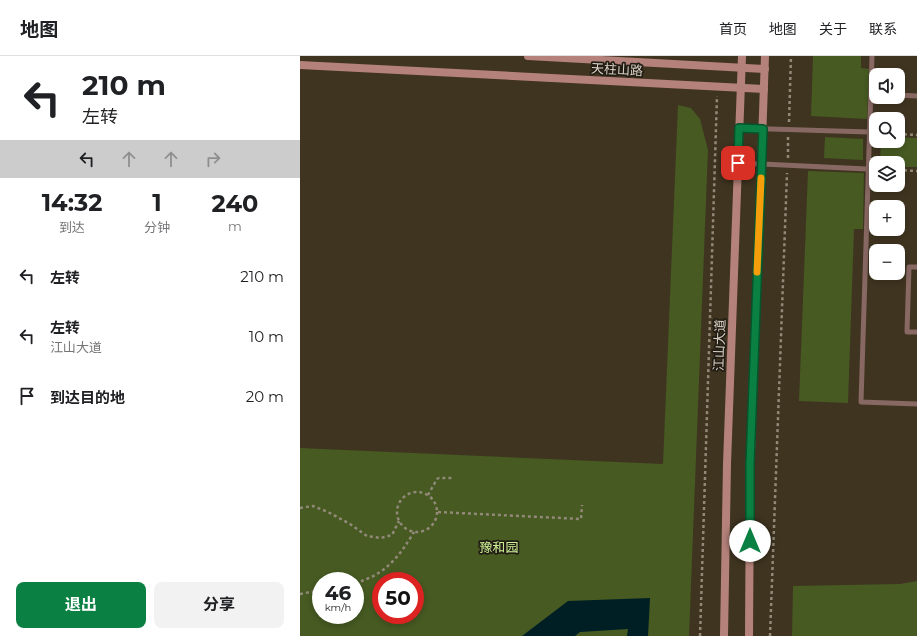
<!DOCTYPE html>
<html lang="zh">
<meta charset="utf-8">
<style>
body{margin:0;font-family:Montserrat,"Noto Sans SC",sans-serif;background:#f2f2f2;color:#202124;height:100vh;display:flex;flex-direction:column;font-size:15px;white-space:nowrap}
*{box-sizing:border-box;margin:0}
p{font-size:13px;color:#757577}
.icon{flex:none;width:22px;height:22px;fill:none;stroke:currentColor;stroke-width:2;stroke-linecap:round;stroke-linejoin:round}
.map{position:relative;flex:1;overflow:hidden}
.sheet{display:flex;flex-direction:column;background:#fff;width:300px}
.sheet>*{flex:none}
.guide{background:#fff;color:#202124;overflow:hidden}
.tools{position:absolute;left:569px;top:12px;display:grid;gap:8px}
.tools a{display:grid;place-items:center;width:36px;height:36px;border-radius:8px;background:#fff;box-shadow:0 2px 6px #0003;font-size:20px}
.speed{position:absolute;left:12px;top:516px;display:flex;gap:8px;font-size:20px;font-weight:700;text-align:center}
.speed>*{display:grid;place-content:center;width:52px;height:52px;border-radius:50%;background:#fff;box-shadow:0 2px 6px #0003;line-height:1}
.speed small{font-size:10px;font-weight:400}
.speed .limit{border:6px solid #d22;background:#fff;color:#111}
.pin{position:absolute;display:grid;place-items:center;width:34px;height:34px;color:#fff;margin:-17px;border-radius:8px;box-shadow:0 2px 6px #0006}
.me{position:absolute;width:44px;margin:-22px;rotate:0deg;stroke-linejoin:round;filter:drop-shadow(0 0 3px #0008)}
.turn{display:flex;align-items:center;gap:14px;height:84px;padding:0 16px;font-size:18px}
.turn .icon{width:52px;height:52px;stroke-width:2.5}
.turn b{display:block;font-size:28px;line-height:34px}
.lanes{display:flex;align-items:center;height:38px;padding:0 16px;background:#0003;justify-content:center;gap:20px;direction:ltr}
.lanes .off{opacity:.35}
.eta{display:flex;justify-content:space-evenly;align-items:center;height:68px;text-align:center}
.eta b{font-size:24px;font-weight:700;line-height:28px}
.cta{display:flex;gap:8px;margin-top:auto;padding:8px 16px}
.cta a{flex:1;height:46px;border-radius:8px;background:#0b8043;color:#fff;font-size:16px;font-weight:700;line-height:46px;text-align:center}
.cta a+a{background:#f2f2f2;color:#202124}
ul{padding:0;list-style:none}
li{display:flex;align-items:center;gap:12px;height:60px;padding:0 16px}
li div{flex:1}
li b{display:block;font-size:15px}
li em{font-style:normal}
header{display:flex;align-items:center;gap:24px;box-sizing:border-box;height:56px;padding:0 20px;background:#fff;border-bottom:1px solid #e0e0e0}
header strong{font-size:19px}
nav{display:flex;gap:22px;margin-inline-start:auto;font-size:14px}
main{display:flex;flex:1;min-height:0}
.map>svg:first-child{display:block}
.green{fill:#465a22;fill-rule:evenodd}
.water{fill:#001f24}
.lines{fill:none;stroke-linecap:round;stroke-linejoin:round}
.path{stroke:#928979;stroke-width:2.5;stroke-dasharray:3 3;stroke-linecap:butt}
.lane{stroke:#886863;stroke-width:5}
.secondary{stroke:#b5827b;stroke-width:8}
.route-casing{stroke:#07532c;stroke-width:10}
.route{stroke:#0b8043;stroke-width:7}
.slow{stroke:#f59e0b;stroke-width:7}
.labels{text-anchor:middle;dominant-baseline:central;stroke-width:3.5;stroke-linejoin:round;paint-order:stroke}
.street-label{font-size:13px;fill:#d9d2c6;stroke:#221d14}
.park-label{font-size:13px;fill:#cef396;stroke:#221d14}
</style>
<header>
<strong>地图</strong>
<nav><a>首页</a><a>地图</a><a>关于</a><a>联系</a></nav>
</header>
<main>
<section class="sheet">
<div class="guide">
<div class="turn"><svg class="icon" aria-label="left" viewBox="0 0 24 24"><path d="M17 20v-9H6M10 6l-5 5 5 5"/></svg><div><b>210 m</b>左转</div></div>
<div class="lanes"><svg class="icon" aria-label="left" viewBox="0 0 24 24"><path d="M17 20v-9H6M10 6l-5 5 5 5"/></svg><svg class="icon off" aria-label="ahead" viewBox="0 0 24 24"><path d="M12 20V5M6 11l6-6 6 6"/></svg><svg class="icon off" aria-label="ahead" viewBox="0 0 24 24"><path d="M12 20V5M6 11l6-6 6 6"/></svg><svg class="icon off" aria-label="right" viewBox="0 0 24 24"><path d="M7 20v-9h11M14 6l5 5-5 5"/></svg></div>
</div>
<div class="eta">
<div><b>14:32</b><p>到达</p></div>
<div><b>1</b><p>分钟</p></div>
<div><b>240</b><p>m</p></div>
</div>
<ul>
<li><svg class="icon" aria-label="left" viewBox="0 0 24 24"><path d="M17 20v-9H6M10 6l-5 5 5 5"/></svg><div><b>左转</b></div><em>210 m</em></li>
<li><svg class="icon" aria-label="left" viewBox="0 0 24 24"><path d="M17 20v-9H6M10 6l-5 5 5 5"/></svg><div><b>左转</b><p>江山大道</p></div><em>10 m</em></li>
<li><svg class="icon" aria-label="arrive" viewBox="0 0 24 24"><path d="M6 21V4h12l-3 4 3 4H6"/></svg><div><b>到达目的地</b></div><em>20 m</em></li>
</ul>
<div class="cta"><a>退出</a><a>分享</a></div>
</section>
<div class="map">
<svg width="617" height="580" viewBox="0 0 617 580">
<rect width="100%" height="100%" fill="#3f3420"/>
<!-- green -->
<g class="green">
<path d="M 513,0 L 561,0 L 561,12 L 569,13 L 567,63 L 511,60 Z"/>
<path d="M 378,49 L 391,52 L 400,63 L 408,94 L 389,580 L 0,580 L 0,392 L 363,408 ZM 21,525 L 55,525 L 55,559 L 21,559 ZM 81,525 L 115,525 L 115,559 L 81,559 Z"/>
<path d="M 525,81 L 563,83 L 563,104 L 524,102 Z"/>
<path d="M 598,81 L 617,82 L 617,111 L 598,111 L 598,107 L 580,107 L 581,85 L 598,85 Z"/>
<path d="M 508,115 L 564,117 L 563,173 L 554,173 L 548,347 L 499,345 Z"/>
<path d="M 617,525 L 617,580 L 492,580 L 493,530 L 600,528 Z"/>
</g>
<!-- water -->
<path class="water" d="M 350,542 L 348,580 L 327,580 L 328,573 L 280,576 L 275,580 L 222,580 L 268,545 Z"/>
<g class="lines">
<!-- path -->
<g class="path">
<path d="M 489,66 L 491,0"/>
<path d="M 598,78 L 617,79"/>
<path d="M 488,102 L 488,81"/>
<path d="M 598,114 L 617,115"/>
<circle cx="117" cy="456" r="20"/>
<path d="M 128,439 L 137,423 L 139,422 L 153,422"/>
<path d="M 0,452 L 13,450 L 28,456 L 50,468 L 67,480 L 81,482 L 92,479 L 99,465"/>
<path d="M 138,456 L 281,463 L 282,449"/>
<path d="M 55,527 C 85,519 99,501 114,476"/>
<path d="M 0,538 L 21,534"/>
<path d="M 400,580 L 417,40"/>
<path d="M 470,580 L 487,117"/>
</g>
<!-- lane -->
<g class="lane">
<path d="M 572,0 L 561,346 L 617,348"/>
<path d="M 598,39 L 617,40"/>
<path d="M 439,72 L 569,76"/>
<path d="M 438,107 L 567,113"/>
<path d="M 617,211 L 609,211 L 607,276 L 617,276"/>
</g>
<!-- secondary -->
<g class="secondary">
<path d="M 228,0 L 465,13"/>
<path d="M 0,9 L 464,33"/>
<path d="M 424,580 L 427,408 L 442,0"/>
<path d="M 449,580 L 450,424 L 465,0"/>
</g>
</g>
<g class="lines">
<defs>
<path id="route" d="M 438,107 L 439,72 L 463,73 L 450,408 L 450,485"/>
</defs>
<!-- route casing -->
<use href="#route" class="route-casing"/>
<!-- route -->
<use href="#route" class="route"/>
<!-- slow -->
<path class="slow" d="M 457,216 L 461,122"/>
</g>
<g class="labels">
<!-- street labels -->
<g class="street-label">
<text transform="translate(317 13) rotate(3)">天柱山路</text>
<text transform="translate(419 289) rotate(-88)">江山大道</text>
</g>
<!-- park labels -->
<g class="park-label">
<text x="199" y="491">豫和园</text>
</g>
</g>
</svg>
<div class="tools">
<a><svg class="icon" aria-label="sound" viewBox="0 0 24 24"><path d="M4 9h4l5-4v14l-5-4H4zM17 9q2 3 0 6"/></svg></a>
<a><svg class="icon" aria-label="search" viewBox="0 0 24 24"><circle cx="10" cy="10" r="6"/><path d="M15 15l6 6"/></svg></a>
<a><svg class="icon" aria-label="layers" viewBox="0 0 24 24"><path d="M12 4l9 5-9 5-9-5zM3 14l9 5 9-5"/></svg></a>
<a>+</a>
<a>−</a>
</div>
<div class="speed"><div>46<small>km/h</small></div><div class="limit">50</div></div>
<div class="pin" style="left:438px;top:107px;background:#d93025"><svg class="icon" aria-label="arrive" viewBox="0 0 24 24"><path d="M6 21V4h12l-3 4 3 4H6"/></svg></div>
<svg class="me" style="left:450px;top:485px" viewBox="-20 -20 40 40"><circle r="19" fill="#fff"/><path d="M0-13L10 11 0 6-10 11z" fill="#0b8043"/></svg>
</div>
</main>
